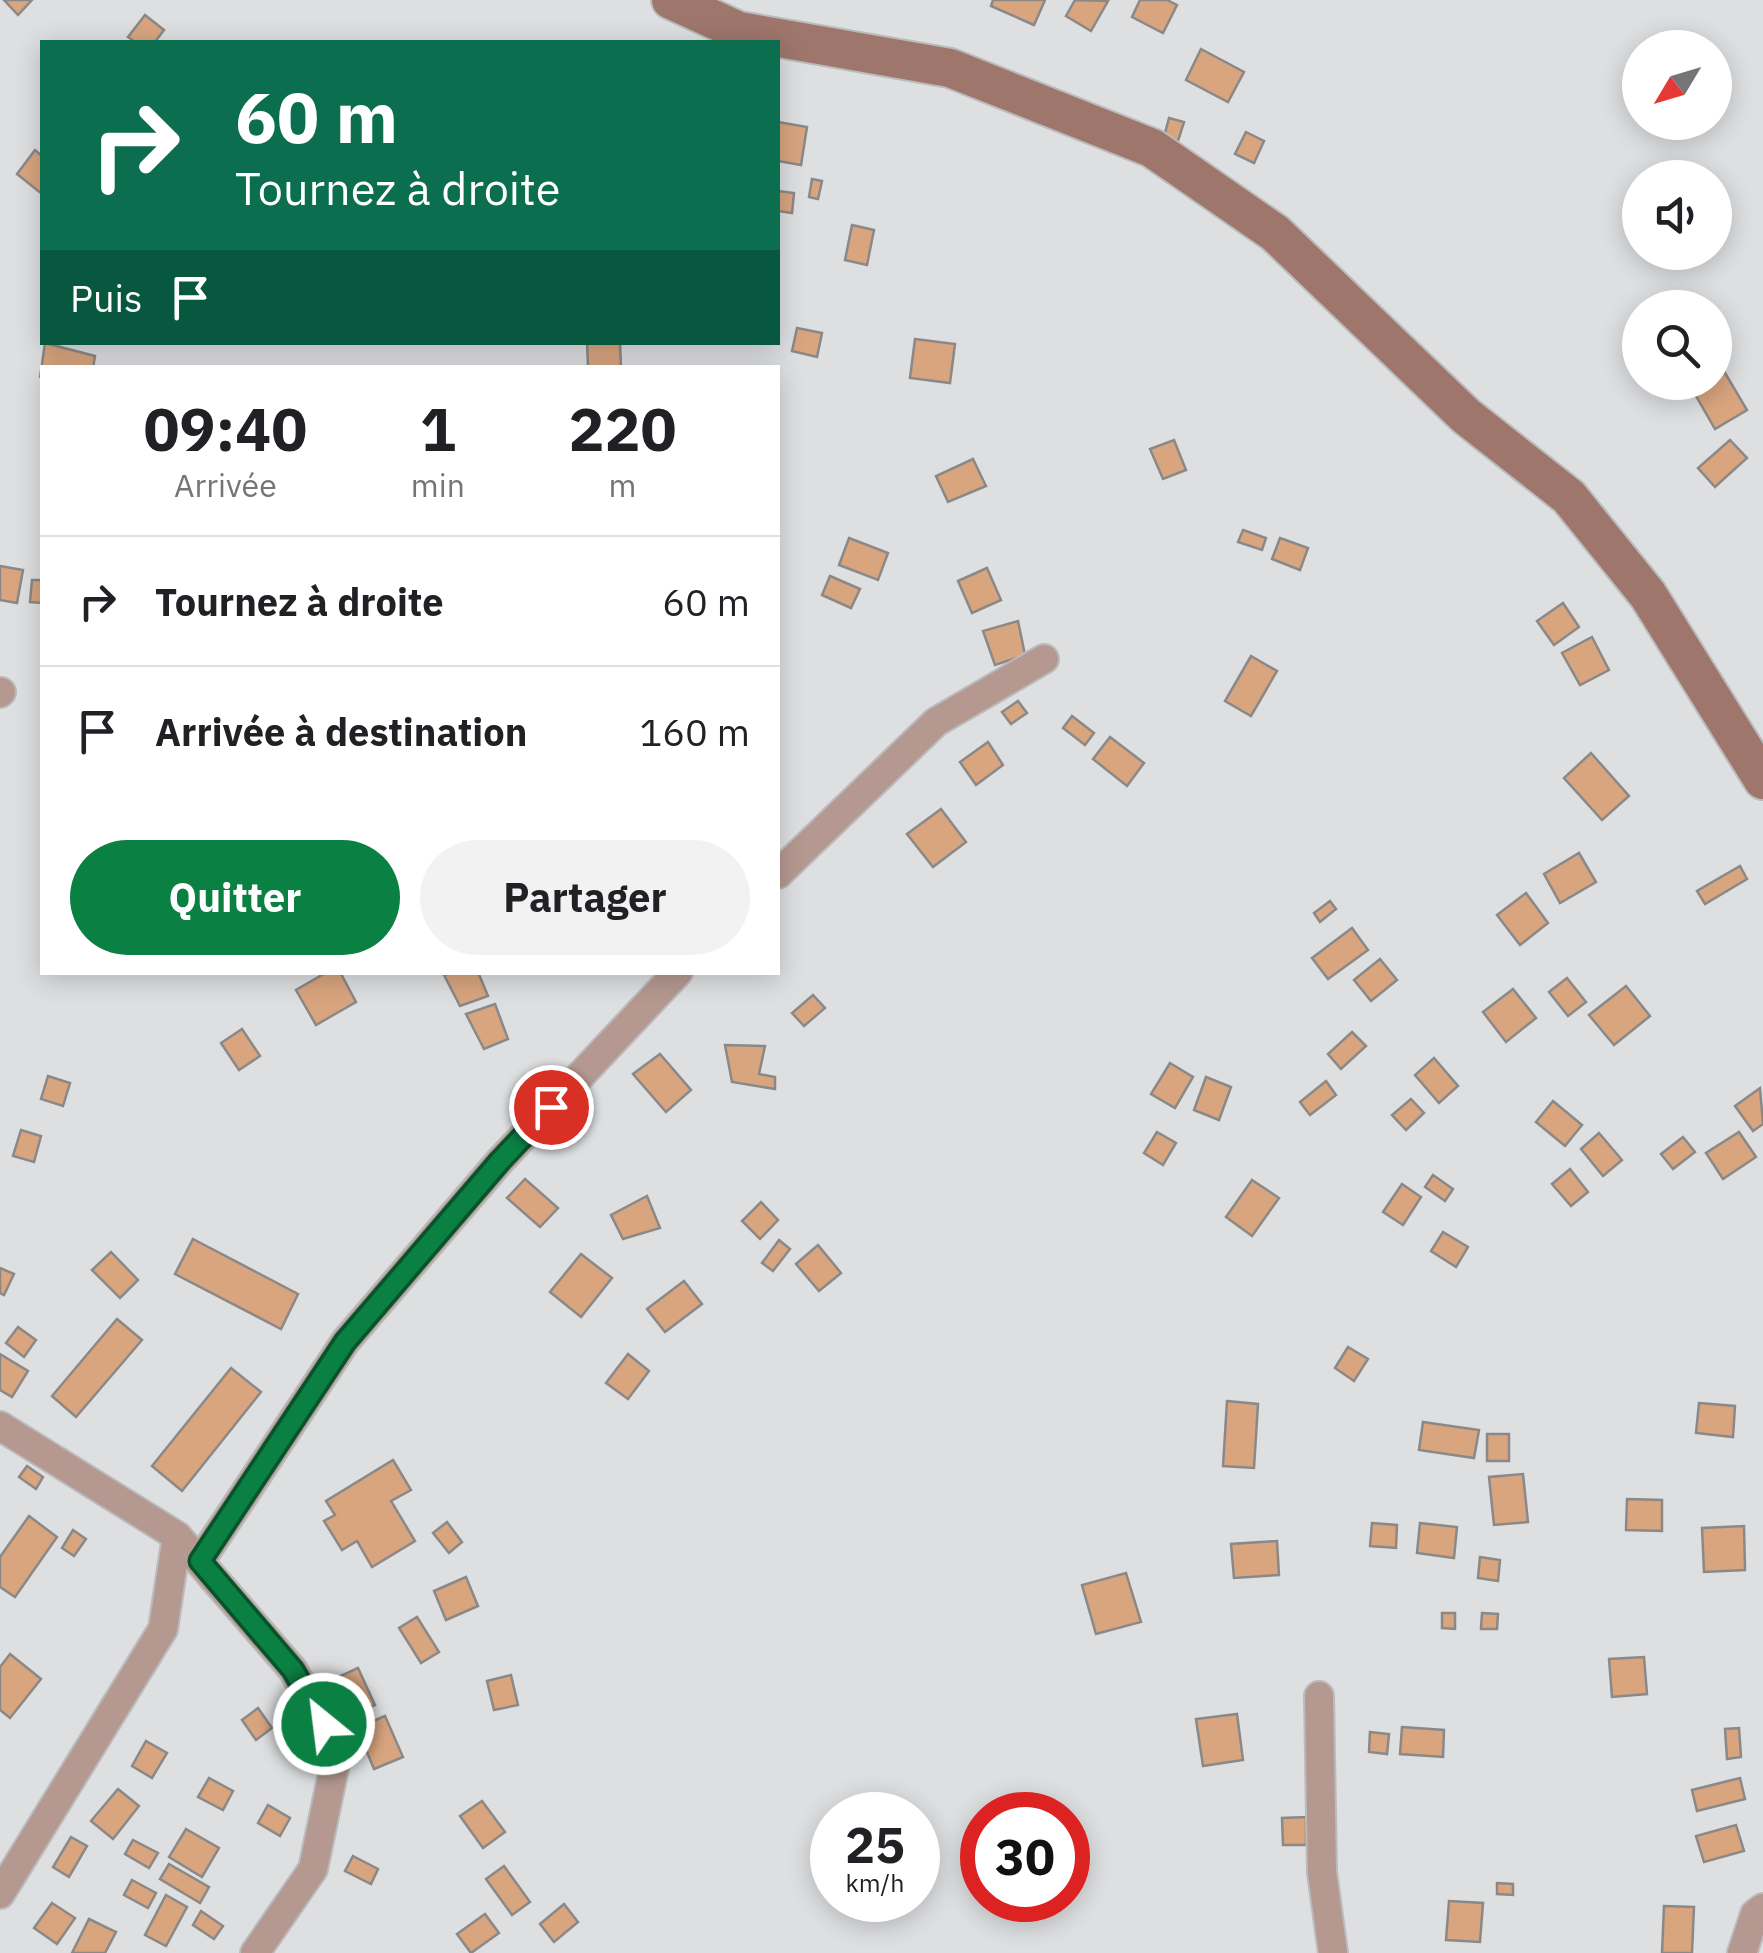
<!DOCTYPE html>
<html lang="fr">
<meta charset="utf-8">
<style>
body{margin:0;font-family:"IBM Plex Sans",sans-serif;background:#f2f2f2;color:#202124;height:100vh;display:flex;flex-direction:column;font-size:38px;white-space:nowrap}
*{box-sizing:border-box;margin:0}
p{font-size:32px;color:#757577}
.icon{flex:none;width:55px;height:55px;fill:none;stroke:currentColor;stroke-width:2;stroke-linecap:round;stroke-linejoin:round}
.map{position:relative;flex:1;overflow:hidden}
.panel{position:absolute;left:40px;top:365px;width:740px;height:610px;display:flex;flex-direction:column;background:#fff;border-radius:0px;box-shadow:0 5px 25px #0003}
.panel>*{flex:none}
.top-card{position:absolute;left:40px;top:40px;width:740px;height:305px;border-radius:0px;box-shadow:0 5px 25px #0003;background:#0b6e4f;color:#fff;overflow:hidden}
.needle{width:65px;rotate:232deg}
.fabs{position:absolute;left:1622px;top:30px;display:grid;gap:20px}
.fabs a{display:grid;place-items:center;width:110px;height:110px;border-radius:50%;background:#fff;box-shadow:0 5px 25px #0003;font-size:50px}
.speed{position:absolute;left:810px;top:1792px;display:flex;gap:20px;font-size:50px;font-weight:700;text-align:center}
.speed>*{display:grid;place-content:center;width:130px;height:130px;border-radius:50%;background:#fff;box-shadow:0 5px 25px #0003;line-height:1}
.speed small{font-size:25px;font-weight:400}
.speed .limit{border:15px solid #d22;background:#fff;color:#111}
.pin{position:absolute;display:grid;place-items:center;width:85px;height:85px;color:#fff;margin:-42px;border:5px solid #fff;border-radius:50%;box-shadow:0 2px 10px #0007}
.me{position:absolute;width:110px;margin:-55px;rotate:331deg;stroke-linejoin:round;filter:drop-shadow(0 0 8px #0008)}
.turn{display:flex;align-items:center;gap:35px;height:210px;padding:0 30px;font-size:45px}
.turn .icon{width:130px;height:130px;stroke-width:2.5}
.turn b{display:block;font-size:70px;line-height:85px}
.then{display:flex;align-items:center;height:95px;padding:0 30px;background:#0003;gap:20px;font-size:38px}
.eta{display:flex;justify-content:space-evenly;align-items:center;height:170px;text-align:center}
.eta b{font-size:60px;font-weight:700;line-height:70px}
.button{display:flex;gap:20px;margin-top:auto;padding:20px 30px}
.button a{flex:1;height:115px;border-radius:60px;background:#0b8043;color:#fff;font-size:40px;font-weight:700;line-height:115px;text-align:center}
.button a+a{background:#f2f2f2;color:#202124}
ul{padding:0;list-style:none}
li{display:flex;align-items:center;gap:30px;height:130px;padding:0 30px;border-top:2px solid #e0e0e0}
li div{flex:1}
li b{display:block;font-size:38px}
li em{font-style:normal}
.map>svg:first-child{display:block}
.building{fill:#d9a57f;stroke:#8b8988;stroke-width:2.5}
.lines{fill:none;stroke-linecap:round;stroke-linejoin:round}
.street-casing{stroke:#babbbc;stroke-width:32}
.secondary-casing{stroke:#babbbc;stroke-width:42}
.street{stroke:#b59991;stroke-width:28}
.secondary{stroke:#9f766b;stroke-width:38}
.route-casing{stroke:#07532c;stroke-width:25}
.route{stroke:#0b8043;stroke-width:18}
</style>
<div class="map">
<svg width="1763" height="1953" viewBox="0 0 1763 1953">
<rect width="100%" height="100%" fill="#dedfe1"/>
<!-- building -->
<g class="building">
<path d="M 4,0 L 32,0 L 18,15 Z"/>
<path d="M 993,0 L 1045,0 L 1034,25 L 991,6 Z"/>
<path d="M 1075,0 L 1108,1 L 1091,31 L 1066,16 Z"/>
<path d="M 1140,0 L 1167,0 L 1177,5 L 1163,33 L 1132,17 Z"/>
<path d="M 145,15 L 164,30 L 155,42 L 135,42 L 128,37 Z"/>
<path d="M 1201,49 L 1244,72 L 1228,102 L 1186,80 Z"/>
<path d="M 1169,118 L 1184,122 L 1178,141 L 1164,137 Z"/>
<path d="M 778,122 L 807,127 L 801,165 L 778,161 Z"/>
<path d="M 1246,132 L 1264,141 L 1254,163 L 1235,154 Z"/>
<path d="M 35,150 L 42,156 L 42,194 L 17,174 Z"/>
<path d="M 812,179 L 822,181 L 818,199 L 809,197 Z"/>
<path d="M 778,191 L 794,193 L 792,213 L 778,211 Z"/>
<path d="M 852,225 L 874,230 L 867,265 L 845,260 Z"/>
<path d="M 797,328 L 822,333 L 817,357 L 792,351 Z"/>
<path d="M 915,339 L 955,344 L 950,383 L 910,378 Z"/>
<path d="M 587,342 L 620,342 L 621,368 L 588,368 Z"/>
<path d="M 45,343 L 95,356 L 93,368 L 42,368 L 40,378 Z"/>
<path d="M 1718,361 L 1747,410 L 1715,429 L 1688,382 L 1715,382 L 1715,363 Z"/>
<path d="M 1174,440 L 1186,470 L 1163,479 L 1150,449 Z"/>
<path d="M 1730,440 L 1747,458 L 1715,487 L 1698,468 Z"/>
<path d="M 973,459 L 986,486 L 948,502 L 936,476 Z"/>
<path d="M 1243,530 L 1266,538 L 1262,550 L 1238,542 Z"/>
<path d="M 849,538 L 888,553 L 878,580 L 839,565 Z"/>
<path d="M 1280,538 L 1308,548 L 1300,570 L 1272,559 Z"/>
<path d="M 0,566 L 23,570 L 17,603 L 0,600 Z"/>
<path d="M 987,568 L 1001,600 L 972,613 L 958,581 Z"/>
<path d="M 830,576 L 860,589 L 851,608 L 822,595 Z"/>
<path d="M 32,580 L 42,580 L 42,603 L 30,602 Z"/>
<path d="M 1563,603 L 1579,627 L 1554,645 L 1537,621 Z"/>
<path d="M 1018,621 L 1025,655 L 995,665 L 983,631 Z"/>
<path d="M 1592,637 L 1609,670 L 1580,685 L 1562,653 Z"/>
<path d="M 1251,656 L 1277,671 L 1251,716 L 1225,701 Z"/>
<path d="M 1018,701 L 1027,713 L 1011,724 L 1002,712 Z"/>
<path d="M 1072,716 L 1094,733 L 1085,745 L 1063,728 Z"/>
<path d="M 1110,737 L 1144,763 L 1127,786 L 1093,759 Z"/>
<path d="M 988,742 L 1003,765 L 976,785 L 960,762 Z"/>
<path d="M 1591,753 L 1629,796 L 1602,820 L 1564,778 Z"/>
<path d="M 941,809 L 966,842 L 933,867 L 907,834 Z"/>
<path d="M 1579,853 L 1596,882 L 1560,903 L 1544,874 Z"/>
<path d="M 1740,866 L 1747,879 L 1705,904 L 1697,891 Z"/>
<path d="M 1526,893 L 1548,923 L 1520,945 L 1497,915 Z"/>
<path d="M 1330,901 L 1336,909 L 1320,922 L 1314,913 Z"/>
<path d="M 1352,928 L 1368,950 L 1328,979 L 1312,958 Z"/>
<path d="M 1380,959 L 1397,980 L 1371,1001 L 1354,980 Z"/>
<path d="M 327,972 L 340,972 L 356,1002 L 316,1025 L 296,990 Z"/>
<path d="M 453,972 L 478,972 L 488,996 L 460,1006 L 444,975 Z"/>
<path d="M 1567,978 L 1586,1002 L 1568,1016 L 1549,992 Z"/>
<path d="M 1626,986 L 1650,1016 L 1614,1045 L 1589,1015 Z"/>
<path d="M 1513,989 L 1536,1018 L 1506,1042 L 1483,1012 Z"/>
<path d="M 813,995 L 825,1008 L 804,1026 L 792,1013 Z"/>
<path d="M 495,1004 L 508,1039 L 484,1049 L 466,1014 Z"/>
<path d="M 242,1029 L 260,1056 L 239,1070 L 221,1043 Z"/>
<path d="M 1352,1032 L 1366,1046 L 1341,1069 L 1328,1054 Z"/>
<path d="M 725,1045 L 765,1046 L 759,1074 L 775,1077 L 775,1089 L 732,1082 Z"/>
<path d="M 660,1054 L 691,1090 L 666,1112 L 633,1074 Z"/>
<path d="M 1434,1058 L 1458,1086 L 1439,1103 L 1415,1075 Z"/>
<path d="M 1170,1063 L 1193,1077 L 1175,1108 L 1151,1094 Z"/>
<path d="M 48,1076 L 70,1083 L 63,1106 L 41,1099 Z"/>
<path d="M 1206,1077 L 1231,1087 L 1219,1120 L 1194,1110 Z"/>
<path d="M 1326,1081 L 1336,1095 L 1310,1115 L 1300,1102 Z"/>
<path d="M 1760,1088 L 1763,1124 L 1753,1131 L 1735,1106 Z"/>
<path d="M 1411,1099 L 1424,1113 L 1406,1130 L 1392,1115 Z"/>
<path d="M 1553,1101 L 1582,1125 L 1565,1146 L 1536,1122 Z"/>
<path d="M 21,1130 L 41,1136 L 34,1162 L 13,1156 Z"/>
<path d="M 1157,1132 L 1176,1143 L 1163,1165 L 1144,1153 Z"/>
<path d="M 1739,1132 L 1756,1157 L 1723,1179 L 1706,1153 Z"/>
<path d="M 1599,1133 L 1622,1160 L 1603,1176 L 1581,1149 Z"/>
<path d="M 1683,1137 L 1695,1152 L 1673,1169 L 1661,1154 Z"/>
<path d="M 1570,1169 L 1588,1192 L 1571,1206 L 1552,1184 Z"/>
<path d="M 1433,1175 L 1453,1189 L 1445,1201 L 1425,1187 Z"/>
<path d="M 525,1179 L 558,1208 L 540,1227 L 507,1198 Z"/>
<path d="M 1252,1180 L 1279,1198 L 1252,1236 L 1226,1217 Z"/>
<path d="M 1402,1184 L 1421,1197 L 1403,1225 L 1383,1212 Z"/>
<path d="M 647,1196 L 660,1228 L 623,1239 L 611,1215 Z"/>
<path d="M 761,1202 L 778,1220 L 760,1239 L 742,1221 Z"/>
<path d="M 1443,1232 L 1468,1247 L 1456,1267 L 1431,1251 Z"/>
<path d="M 193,1239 L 298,1294 L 281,1329 L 175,1274 Z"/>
<path d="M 779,1240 L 790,1249 L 773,1271 L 762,1263 Z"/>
<path d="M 818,1245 L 841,1273 L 819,1291 L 796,1264 Z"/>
<path d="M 111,1252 L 138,1280 L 120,1298 L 92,1270 Z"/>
<path d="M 581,1254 L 612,1278 L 581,1317 L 550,1292 Z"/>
<path d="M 0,1268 L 14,1274 L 4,1295 L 0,1293 Z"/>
<path d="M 684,1281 L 702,1304 L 665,1332 L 647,1309 Z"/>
<path d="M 117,1319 L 142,1340 L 76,1417 L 52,1396 Z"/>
<path d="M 18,1327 L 36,1340 L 24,1357 L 6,1343 Z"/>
<path d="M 1348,1347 L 1368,1359 L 1354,1381 L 1335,1368 Z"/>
<path d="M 0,1354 L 28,1371 L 12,1397 L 0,1390 Z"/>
<path d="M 628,1354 L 649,1371 L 628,1399 L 606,1383 Z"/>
<path d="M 231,1368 L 261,1392 L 182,1491 L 152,1466 Z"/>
<path d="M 1227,1401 L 1258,1404 L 1254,1468 L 1223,1466 Z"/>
<path d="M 1699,1403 L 1735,1406 L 1733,1437 L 1696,1433 Z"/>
<path d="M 1423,1422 L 1479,1430 L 1474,1458 L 1419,1450 Z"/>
<rect x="1487" y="1434" width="22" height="27"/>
<path d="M 393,1460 L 411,1490 L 391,1501 L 415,1541 L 372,1567 L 357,1541 L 342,1550 L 324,1521 L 335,1515 L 326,1501 Z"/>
<path d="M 27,1466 L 43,1477 L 36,1489 L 19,1477 Z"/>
<path d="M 1523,1474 L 1528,1522 L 1494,1525 L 1489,1477 Z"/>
<path d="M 1627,1499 L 1662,1500 L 1662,1531 L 1626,1530 Z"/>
<path d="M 29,1516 L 57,1537 L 15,1597 L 0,1587 L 0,1557 Z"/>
<path d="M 447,1522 L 462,1542 L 449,1553 L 433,1533 Z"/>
<path d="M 1372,1523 L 1397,1525 L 1396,1548 L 1370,1546 Z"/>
<path d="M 1420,1523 L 1457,1527 L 1454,1558 L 1417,1553 Z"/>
<path d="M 1744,1526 L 1745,1570 L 1704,1572 L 1702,1528 Z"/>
<path d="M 73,1530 L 86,1539 L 74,1556 L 62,1548 Z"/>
<path d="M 1277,1541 L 1279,1575 L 1234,1578 L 1231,1544 Z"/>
<path d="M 1480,1557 L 1500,1560 L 1498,1581 L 1478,1578 Z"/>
<path d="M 1126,1573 L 1141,1622 L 1096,1634 L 1082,1585 Z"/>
<path d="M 466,1577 L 478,1606 L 446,1620 L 434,1591 Z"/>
<path d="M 1442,1613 L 1455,1613 L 1455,1629 L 1442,1628 Z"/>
<path d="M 1482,1613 L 1498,1614 L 1497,1629 L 1481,1629 Z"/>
<path d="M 417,1617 L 439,1652 L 421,1663 L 399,1628 Z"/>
<path d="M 10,1654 L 41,1679 L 10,1718 L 0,1710 L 0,1667 Z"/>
<path d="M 1644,1657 L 1647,1694 L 1612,1697 L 1609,1659 Z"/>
<path d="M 358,1668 L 375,1705 L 353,1714 L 336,1678 Z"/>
<path d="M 511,1675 L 518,1705 L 494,1710 L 487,1681 Z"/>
<path d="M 258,1708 L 272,1728 L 256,1740 L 242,1720 Z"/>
<path d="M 1237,1714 L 1243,1760 L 1203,1766 L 1196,1719 Z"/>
<path d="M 385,1716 L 403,1757 L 374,1769 L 357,1728 Z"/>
<path d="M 1402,1727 L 1444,1730 L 1443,1757 L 1400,1754 Z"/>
<path d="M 1739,1728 L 1741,1757 L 1727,1759 L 1725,1729 Z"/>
<path d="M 1370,1732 L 1389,1734 L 1387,1754 L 1369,1752 Z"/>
<path d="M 146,1741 L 167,1753 L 152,1778 L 132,1766 Z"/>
<path d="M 209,1778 L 233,1791 L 223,1810 L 198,1797 Z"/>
<path d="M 1740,1778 L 1745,1799 L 1697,1811 L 1692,1790 Z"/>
<path d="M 118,1789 L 139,1806 L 113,1839 L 91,1821 Z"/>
<path d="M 482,1801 L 505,1832 L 483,1848 L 460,1816 Z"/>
<path d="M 268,1805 L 290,1818 L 280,1836 L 258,1823 Z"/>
<path d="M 1306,1817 L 1306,1845 L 1283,1845 L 1282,1818 Z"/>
<path d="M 1736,1825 L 1744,1851 L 1704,1862 L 1696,1836 Z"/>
<path d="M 186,1829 L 219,1848 L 202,1877 L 169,1857 Z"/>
<path d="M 71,1837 L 87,1846 L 69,1877 L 53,1867 Z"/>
<path d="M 133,1840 L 158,1853 L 149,1868 L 125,1854 Z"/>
<path d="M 353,1856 L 378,1869 L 371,1884 L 345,1871 Z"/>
<path d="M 169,1864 L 209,1887 L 200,1903 L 160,1879 Z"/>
<path d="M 504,1866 L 530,1902 L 512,1915 L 486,1879 Z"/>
<path d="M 132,1880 L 156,1893 L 148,1908 L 124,1895 Z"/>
<path d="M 1497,1883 L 1513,1884 L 1513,1895 L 1497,1894 Z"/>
<path d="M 166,1895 L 187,1907 L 166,1946 L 145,1935 Z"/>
<path d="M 1449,1901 L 1483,1903 L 1480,1942 L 1446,1940 Z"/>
<path d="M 52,1903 L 75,1918 L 57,1944 L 34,1928 Z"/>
<path d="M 564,1904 L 578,1922 L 554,1942 L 540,1924 Z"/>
<path d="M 1664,1906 L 1694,1907 L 1692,1953 L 1662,1953 Z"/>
<path d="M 201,1911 L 223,1926 L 214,1939 L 193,1925 Z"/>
<path d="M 485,1914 L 499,1933 L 471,1953 L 457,1934 Z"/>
<path d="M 89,1919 L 116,1932 L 105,1953 L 72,1953 Z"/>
</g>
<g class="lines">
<defs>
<g id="street">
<path d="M 0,693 L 1,692"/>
<path d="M 778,874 L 936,722 L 1044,659"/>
<path d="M 0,1426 L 177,1536 L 293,1670 L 338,1749 L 313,1869 L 255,1953"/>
<path d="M 200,1561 L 345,1342 L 500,1161 L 678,972"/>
<path d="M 1319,1696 L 1322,1872 L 1333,1953"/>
<path d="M 0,1894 L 163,1629 L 177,1536"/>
<path d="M 1742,1953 L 1755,1914 L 1763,1908"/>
</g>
<path id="secondary" d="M 671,0 L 739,31 L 950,68 L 1152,148 L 1275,233 L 1466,416 L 1569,497 L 1648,595 L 1763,780"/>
</defs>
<!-- street casing -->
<use href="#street" class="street-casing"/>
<!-- secondary casing -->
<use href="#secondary" class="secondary-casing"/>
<!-- street -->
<use href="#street" class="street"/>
<!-- secondary -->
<use href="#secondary" class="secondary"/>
</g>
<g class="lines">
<defs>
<path id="route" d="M 324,1724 L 293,1670 L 200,1561 L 345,1342 L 500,1161 L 551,1107"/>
</defs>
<!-- route casing -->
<use href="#route" class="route-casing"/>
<!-- route -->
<use href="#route" class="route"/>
</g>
</svg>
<div class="fabs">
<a><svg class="needle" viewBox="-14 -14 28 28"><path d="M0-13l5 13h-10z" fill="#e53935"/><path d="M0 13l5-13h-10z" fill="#757577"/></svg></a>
<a><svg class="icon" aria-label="sound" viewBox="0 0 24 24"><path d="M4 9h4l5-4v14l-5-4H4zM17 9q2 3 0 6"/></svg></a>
<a><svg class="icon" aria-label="search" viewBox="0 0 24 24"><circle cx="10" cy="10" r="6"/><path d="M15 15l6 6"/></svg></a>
</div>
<div class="speed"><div>25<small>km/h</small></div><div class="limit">30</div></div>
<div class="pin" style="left:551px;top:1107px;background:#d93025"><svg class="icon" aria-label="arrive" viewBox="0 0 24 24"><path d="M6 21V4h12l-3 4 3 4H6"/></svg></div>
<svg class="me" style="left:324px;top:1724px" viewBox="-20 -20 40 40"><circle r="17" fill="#0b8043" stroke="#fff" stroke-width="3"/><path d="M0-11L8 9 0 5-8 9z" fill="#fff"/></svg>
<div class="top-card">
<div class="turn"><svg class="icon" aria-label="right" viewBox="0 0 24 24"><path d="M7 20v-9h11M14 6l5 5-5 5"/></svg><div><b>60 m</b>Tournez à droite</div></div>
<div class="then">Puis<svg class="icon" aria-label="arrive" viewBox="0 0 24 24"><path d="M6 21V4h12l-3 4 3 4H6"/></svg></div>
</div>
<section class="panel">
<div class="eta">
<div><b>09:40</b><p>Arrivée</p></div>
<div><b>1</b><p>min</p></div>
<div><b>220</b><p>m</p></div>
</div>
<ul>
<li><svg class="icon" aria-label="right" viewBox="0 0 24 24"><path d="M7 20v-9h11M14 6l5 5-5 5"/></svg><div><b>Tournez à droite</b></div><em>60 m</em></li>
<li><svg class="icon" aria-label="arrive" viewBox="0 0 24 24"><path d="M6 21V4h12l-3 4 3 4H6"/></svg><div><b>Arrivée à destination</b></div><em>160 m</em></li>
</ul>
<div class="button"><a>Quitter</a><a>Partager</a></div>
</section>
</div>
